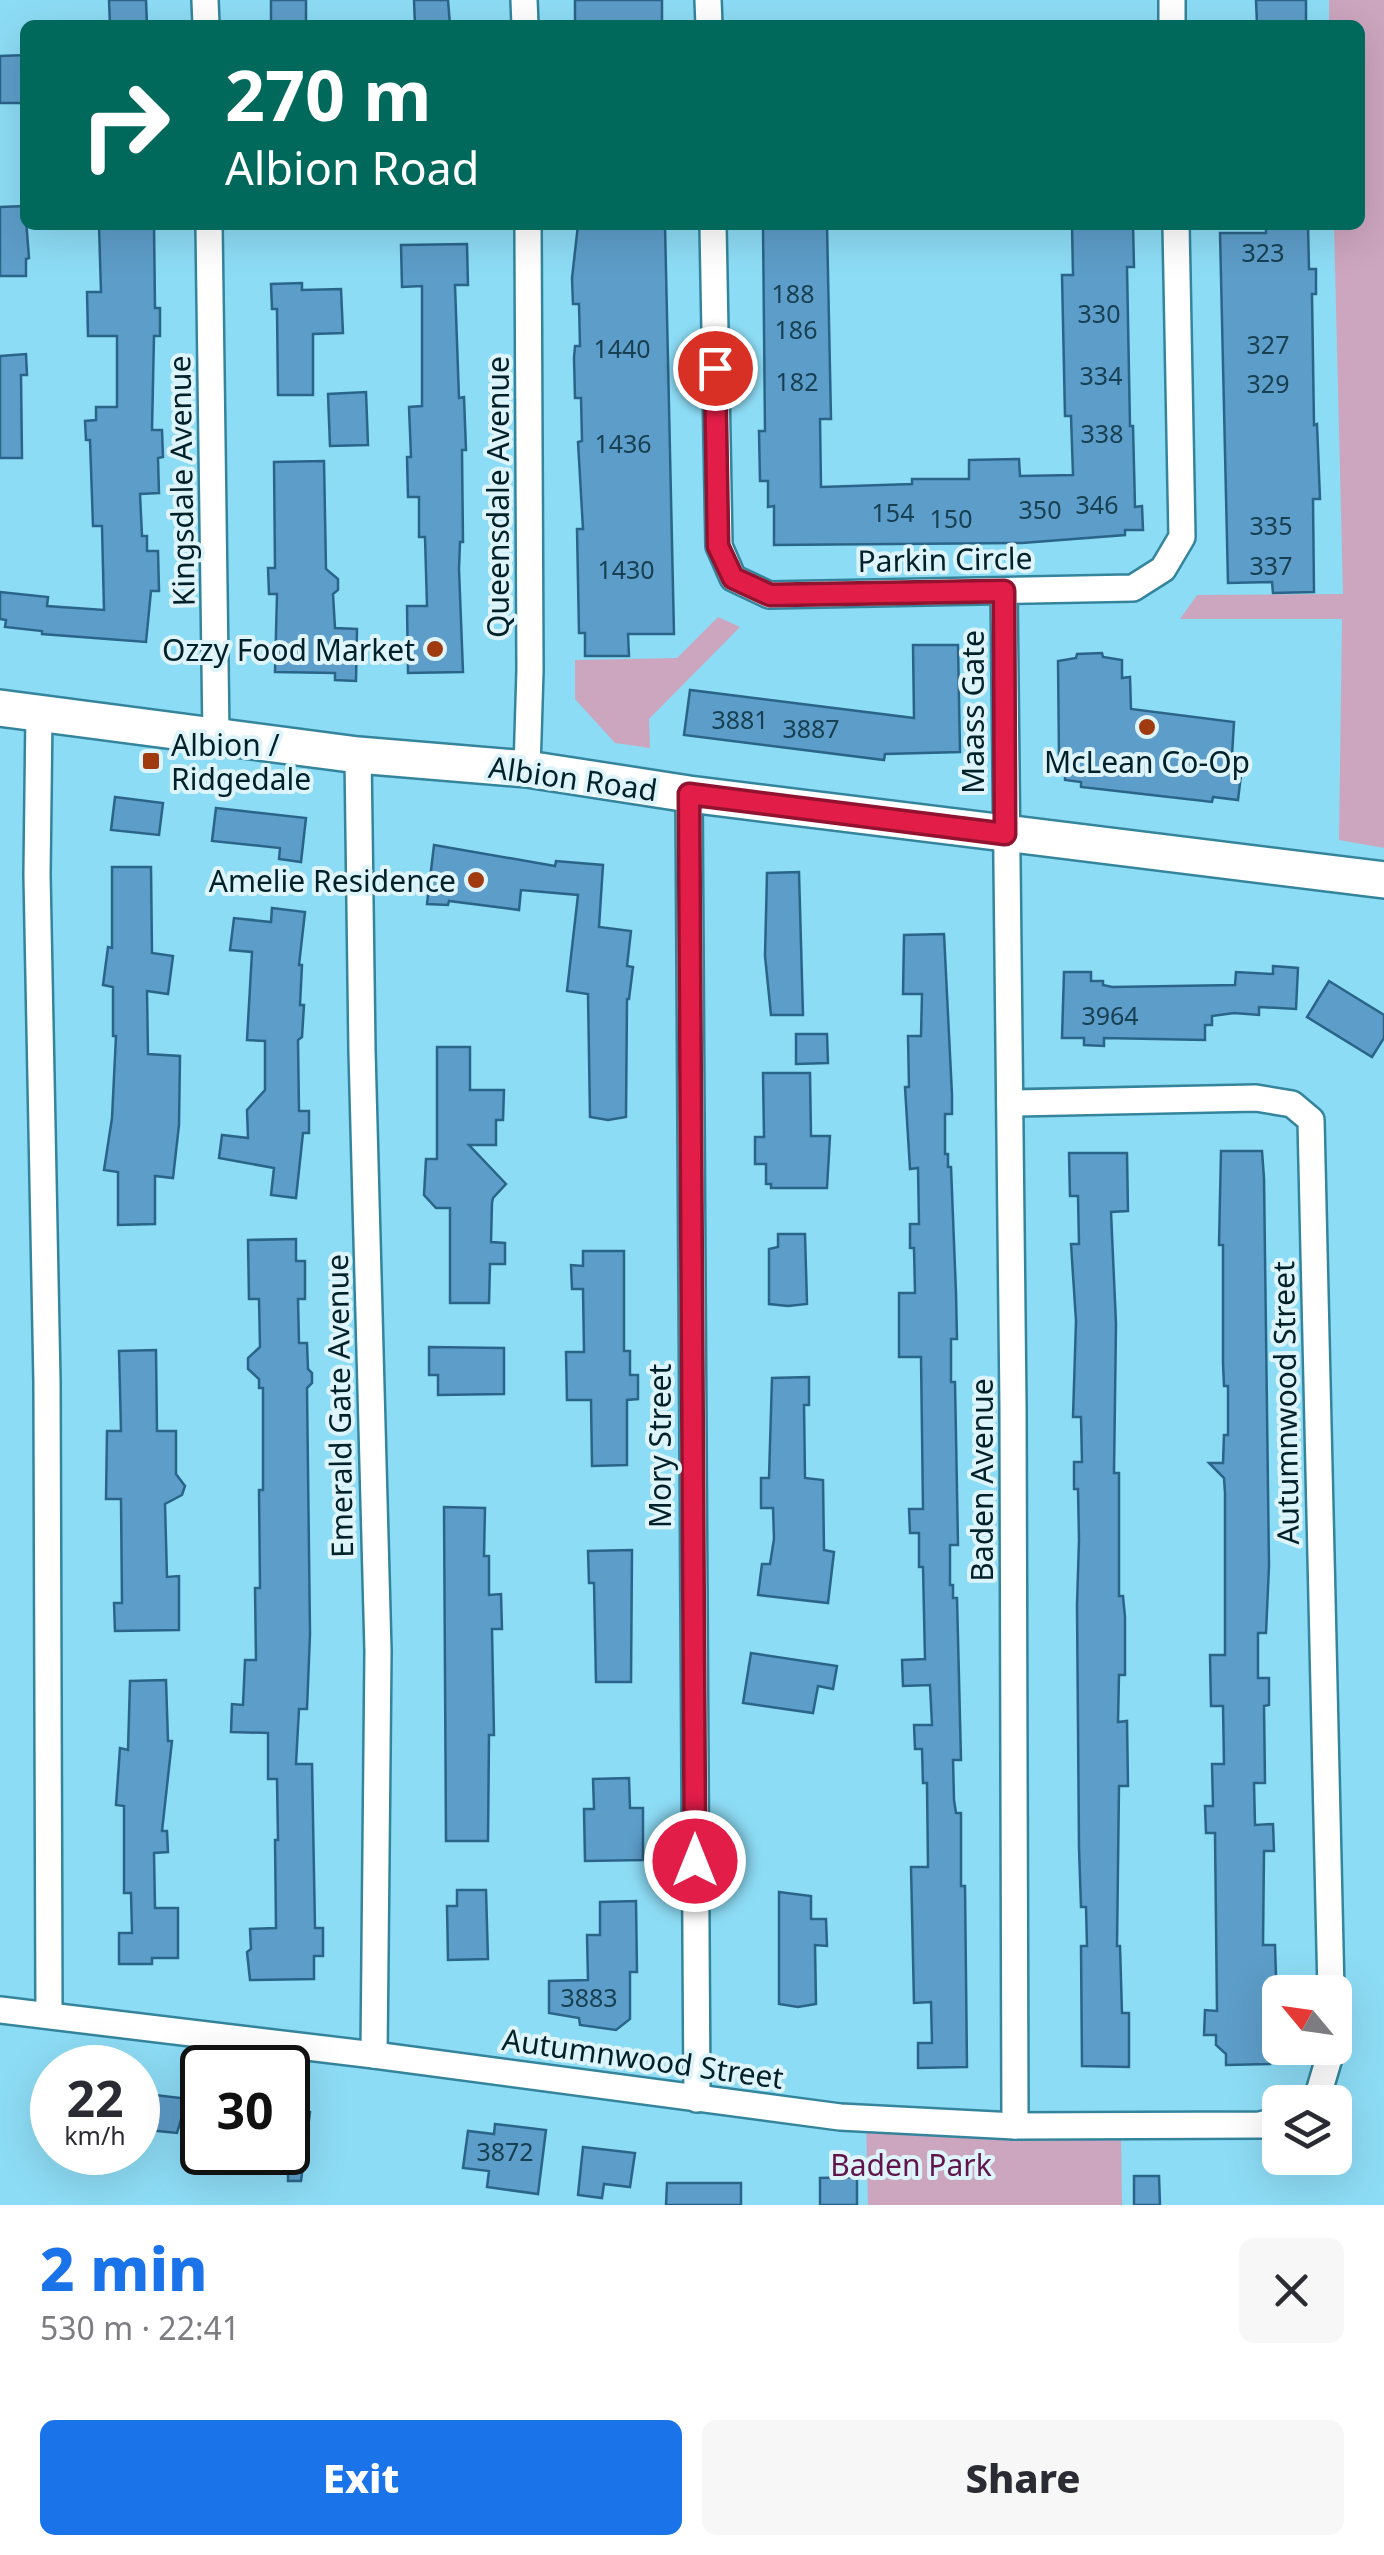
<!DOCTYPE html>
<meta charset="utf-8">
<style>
body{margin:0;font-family:"Noto Sans",sans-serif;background:#f7f7f7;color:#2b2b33;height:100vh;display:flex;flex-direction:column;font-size:38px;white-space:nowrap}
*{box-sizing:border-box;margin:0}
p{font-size:32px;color:#7c7c81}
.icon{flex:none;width:55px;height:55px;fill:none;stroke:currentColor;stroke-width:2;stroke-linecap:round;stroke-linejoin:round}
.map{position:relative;height:2205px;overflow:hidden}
.panel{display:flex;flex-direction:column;background:#fff;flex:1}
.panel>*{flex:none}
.top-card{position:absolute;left:20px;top:20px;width:1345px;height:210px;border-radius:15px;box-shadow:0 10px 40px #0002;background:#00695c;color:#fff;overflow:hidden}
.needle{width:65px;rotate:299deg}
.controls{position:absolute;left:1262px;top:1975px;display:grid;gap:20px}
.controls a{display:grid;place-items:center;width:90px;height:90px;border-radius:15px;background:#fff;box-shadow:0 10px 40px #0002;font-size:50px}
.speed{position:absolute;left:30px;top:2045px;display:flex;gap:20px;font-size:50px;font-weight:700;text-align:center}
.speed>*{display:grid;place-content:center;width:130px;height:130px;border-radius:50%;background:#fff;box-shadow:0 10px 40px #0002;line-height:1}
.speed small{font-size:25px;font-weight:400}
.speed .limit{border:5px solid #111;border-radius:15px;background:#fff;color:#111}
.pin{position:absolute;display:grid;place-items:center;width:85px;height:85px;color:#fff;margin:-42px;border:5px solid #fff;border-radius:50%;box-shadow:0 2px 10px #0007}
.me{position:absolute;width:110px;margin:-55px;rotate:0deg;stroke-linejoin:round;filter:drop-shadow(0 0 8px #0008)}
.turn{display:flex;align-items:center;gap:35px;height:210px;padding:0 40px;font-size:45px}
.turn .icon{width:130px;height:130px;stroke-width:2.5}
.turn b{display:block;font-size:70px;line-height:85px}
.round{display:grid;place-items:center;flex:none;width:105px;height:105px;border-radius:15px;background:#f7f7f7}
.headline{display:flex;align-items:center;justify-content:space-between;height:170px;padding:0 40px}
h1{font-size:60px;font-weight:800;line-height:75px;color:#1a73e8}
.cta{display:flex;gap:20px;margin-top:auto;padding:20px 40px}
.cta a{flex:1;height:115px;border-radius:15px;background:#1a73e8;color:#fff;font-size:40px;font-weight:800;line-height:115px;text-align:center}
.cta a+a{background:#f7f7f7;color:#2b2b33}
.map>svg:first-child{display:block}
.green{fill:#cca5be}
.building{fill:#5d9dc9;stroke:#2a6489;stroke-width:2.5}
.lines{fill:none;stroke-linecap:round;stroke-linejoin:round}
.street-casing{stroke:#34859c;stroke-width:30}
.secondary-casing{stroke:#34859c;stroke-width:40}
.street{stroke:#fff;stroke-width:25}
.secondary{stroke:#fff;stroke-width:35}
.route-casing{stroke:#92132f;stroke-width:25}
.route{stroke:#e11d48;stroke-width:18}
.poi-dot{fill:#a03a0f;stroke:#def4fb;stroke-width:4}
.labels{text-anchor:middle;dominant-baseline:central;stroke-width:8;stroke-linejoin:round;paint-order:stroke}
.number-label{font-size:25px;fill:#174052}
.street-label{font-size:30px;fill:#00212a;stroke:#def4fb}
.poi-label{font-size:30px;fill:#00212a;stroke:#def4fb;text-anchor:end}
.park-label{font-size:30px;fill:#60164d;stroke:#def4fb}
</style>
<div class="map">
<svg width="1384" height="2205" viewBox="0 0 1384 2205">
<rect width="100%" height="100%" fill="#8ddcf5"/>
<!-- green -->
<g class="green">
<path d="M 1329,0 L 1384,0 L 1384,848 L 1339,840 L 1342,619 L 1180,619 L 1197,595 L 1343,594 L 1334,225 L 1360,225 L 1360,25 L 1329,25 Z"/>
<path d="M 718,617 L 740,627 L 649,719 L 650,748 L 615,743 L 575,699 L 575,660 L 677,658 Z"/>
<path d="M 866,2121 L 1121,2129 L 1122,2205 L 868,2205 Z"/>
</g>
<!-- building -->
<g class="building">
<path d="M 109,0 L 146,0 L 147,25 L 110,25 Z"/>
<rect x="271" y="0" width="35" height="25"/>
<path d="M 414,0 L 448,0 L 450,25 L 415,25 Z"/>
<path d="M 575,0 L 662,0 L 662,22 L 575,25 Z"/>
<path d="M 1256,0 L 1306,0 L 1306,25 L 1257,24 Z"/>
<path d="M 25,55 L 25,103 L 0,103 L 0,56 Z"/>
<path d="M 25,206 L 29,258 L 26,259 L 26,276 L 0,276 L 0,207 Z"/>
<path d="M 154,225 L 155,308 L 160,308 L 160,336 L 154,336 L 152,430 L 162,430 L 163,457 L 158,458 L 159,493 L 140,494 L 142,536 L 147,536 L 147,551 L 158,551 L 159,591 L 151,591 L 146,642 L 42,634 L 42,631 L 5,627 L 6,620 L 0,619 L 0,592 L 48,597 L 47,606 L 104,610 L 102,526 L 93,526 L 90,440 L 86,440 L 85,421 L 96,420 L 96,407 L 117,407 L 117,336 L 88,336 L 87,292 L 101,292 L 99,226 Z"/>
<path d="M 578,225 L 665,225 L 674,634 L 628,634 L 629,656 L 585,656 L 585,633 L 579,633 L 577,529 L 583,529 L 578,442 L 582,441 L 581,398 L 575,398 L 574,358 L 575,346 L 580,346 L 579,304 L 573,304 L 572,278 Z"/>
<path d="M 763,225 L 827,225 L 831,419 L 820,419 L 821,487 L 912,484 L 912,479 L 969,479 L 969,460 L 1019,459 L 1020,476 L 1073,475 L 1071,416 L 1065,416 L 1062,275 L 1073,275 L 1072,225 L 1133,225 L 1134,267 L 1127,267 L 1130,426 L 1133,426 L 1135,507 L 1142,506 L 1143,530 L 1125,530 L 1125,535 L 1022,543 L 774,545 L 774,506 L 768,507 L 768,481 L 760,481 L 759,431 L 765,431 Z"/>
<path d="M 1266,225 L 1308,225 L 1309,269 L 1316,269 L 1316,294 L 1312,294 L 1314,425 L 1317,424 L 1320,499 L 1313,499 L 1314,592 L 1273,593 L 1272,582 L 1228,583 L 1220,233 L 1266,233 Z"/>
<path d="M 467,244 L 468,285 L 455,285 L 459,398 L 464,397 L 466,450 L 462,450 L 463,542 L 460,542 L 459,569 L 463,672 L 408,673 L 407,606 L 427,606 L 425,537 L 419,537 L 419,497 L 408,497 L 407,457 L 411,457 L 409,407 L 422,406 L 422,286 L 402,287 L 401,245 Z"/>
<path d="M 302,283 L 302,290 L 341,289 L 343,333 L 313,334 L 313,395 L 278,395 L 277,309 L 272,309 L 271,284 Z"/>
<path d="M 26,354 L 27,375 L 21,375 L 22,458 L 0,458 L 0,356 Z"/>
<path d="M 366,392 L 368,445 L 330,446 L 328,394 Z"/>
<path d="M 324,461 L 326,569 L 338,579 L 338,590 L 333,594 L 335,628 L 357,629 L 356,681 L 335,680 L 335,673 L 275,672 L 277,594 L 269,594 L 268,568 L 275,568 L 274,462 Z"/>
<path d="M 913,645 L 958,645 L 960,752 L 885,754 L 884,760 L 684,735 L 690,690 L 914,718 Z"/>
<path d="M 1102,653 L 1103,657 L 1122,660 L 1122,678 L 1130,677 L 1131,709 L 1234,722 L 1232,756 L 1243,758 L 1238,800 L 1213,797 L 1212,802 L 1134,793 L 1081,787 L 1081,782 L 1065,780 L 1065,767 L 1061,766 L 1059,756 L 1058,661 L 1076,658 L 1077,654 Z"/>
<path d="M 115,797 L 163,803 L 159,835 L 111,830 Z"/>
<path d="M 216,808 L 306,818 L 301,862 L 279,859 L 280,848 L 212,841 Z"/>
<path d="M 434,845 L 555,866 L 556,861 L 603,865 L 599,927 L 631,931 L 627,966 L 633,967 L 629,999 L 627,999 L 626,1117 L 608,1120 L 590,1117 L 588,994 L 567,991 L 578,895 L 521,890 L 519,910 L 449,901 L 448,905 L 427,904 Z"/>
<path d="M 112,867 L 151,867 L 152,953 L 173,956 L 168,994 L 147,991 L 148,1054 L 180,1056 L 179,1125 L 173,1178 L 155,1176 L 155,1224 L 118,1225 L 118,1172 L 104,1170 L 112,1118 L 116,1036 L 113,1036 L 113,987 L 103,985 L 108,947 L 112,948 Z"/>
<path d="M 799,872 L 803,1015 L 771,1015 L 765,956 L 767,873 Z"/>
<path d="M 272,908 L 305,912 L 299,965 L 302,965 L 300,1005 L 304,1005 L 302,1037 L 298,1040 L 299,1111 L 309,1111 L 309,1133 L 303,1133 L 296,1198 L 271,1195 L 274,1168 L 219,1158 L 222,1135 L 248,1138 L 247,1110 L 265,1090 L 265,1041 L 247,1040 L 252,952 L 230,950 L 234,918 L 271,922 Z"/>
<path d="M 944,934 L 952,1095 L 952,1114 L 945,1114 L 945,1154 L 948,1154 L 948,1167 L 951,1167 L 956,1293 L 957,1339 L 951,1339 L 951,1382 L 955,1382 L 958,1545 L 950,1545 L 950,1585 L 953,1585 L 953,1598 L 957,1598 L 961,1760 L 953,1760 L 954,1800 L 956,1813 L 961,1813 L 961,1886 L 965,1886 L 967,2067 L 918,2068 L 918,2043 L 932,2043 L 931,2002 L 914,2003 L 911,1867 L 928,1867 L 927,1783 L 923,1783 L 922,1749 L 915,1749 L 914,1725 L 932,1725 L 930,1685 L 903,1686 L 902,1660 L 925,1659 L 923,1567 L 919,1567 L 919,1533 L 910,1533 L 909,1509 L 923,1509 L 921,1357 L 899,1357 L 899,1293 L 915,1293 L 914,1248 L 910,1248 L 910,1224 L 919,1224 L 918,1168 L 910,1169 L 905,1087 L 909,1087 L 908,1036 L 921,1036 L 922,994 L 903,994 L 904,935 Z"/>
<path d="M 1273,966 L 1298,968 L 1296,1009 L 1259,1007 L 1259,1015 L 1234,1013 L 1212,1016 L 1212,1025 L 1205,1025 L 1205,1040 L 1104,1038 L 1104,1046 L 1084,1045 L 1084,1038 L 1062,1038 L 1064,972 L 1091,972 L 1091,981 L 1103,981 L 1103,985 L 1112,987 L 1235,985 L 1236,972 L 1273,974 Z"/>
<path d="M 1329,981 L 1384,1015 L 1384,1038 L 1372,1057 L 1307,1017 Z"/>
<path d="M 796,1034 L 827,1034 L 828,1063 L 796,1064 Z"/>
<path d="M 437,1047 L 470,1047 L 470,1090 L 504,1090 L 503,1120 L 496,1120 L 496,1145 L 469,1145 L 506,1184 L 493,1198 L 492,1203 L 491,1242 L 505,1243 L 505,1264 L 490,1264 L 489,1303 L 450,1303 L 450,1208 L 436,1208 L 424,1195 L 426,1159 L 437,1159 Z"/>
<path d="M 763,1073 L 810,1073 L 811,1136 L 830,1136 L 827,1188 L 771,1188 L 771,1184 L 766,1184 L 766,1164 L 755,1164 L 755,1137 L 764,1137 Z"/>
<path d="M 1221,1151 L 1262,1151 L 1264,1178 L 1269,1566 L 1266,1633 L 1258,1633 L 1258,1678 L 1269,1678 L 1269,1705 L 1264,1706 L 1265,1783 L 1254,1783 L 1255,1825 L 1273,1824 L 1274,1851 L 1264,1851 L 1263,1945 L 1275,1945 L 1277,2007 L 1277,2049 L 1270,2049 L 1270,2064 L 1226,2065 L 1226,2054 L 1216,2045 L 1216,2035 L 1204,2035 L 1205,2010 L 1217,2011 L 1215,1833 L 1206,1833 L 1205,1806 L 1213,1806 L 1212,1764 L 1224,1764 L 1223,1706 L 1211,1706 L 1210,1655 L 1225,1655 L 1225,1493 L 1224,1478 L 1209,1463 L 1223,1463 L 1224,1435 L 1228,1435 L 1228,1386 L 1224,1386 L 1223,1363 L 1223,1245 L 1219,1245 Z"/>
<path d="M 1069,1153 L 1127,1153 L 1128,1211 L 1111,1212 L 1116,1324 L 1114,1473 L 1119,1473 L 1119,1596 L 1123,1596 L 1125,1617 L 1125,1675 L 1119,1675 L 1118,1722 L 1127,1721 L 1128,1786 L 1119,1786 L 1117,1946 L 1120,1946 L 1122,2013 L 1129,2013 L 1129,2067 L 1082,2066 L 1081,1946 L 1087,1946 L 1086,1907 L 1081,1907 L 1079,1848 L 1077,1605 L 1079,1540 L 1078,1489 L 1074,1489 L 1074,1462 L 1082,1462 L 1081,1417 L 1073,1417 L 1076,1321 L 1071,1244 L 1079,1244 L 1078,1196 L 1070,1196 Z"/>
<path d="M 778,1234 L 805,1234 L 807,1304 L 788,1306 L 769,1304 L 769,1249 L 778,1247 Z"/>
<path d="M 296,1239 L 296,1261 L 305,1261 L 305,1299 L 298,1299 L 299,1343 L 307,1343 L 308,1369 L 312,1373 L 312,1383 L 307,1388 L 310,1634 L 307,1709 L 299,1709 L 296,1764 L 312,1764 L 315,1928 L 323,1928 L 323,1956 L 314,1956 L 314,1979 L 250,1980 L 247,1952 L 251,1949 L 250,1929 L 276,1928 L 275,1840 L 278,1840 L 277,1779 L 268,1779 L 268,1733 L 231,1732 L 232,1704 L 243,1705 L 245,1660 L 256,1660 L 255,1588 L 260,1588 L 259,1490 L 263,1490 L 263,1388 L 259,1388 L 259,1379 L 248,1369 L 248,1358 L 260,1347 L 259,1299 L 249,1299 L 248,1240 Z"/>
<path d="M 583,1251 L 624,1251 L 624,1351 L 630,1351 L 630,1375 L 638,1375 L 638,1399 L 627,1400 L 627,1465 L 592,1466 L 591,1400 L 567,1400 L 566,1352 L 584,1352 L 583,1289 L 572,1289 L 571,1265 L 583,1266 Z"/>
<path d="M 429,1347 L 504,1348 L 504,1394 L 438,1395 L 438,1375 L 429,1375 Z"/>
<path d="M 156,1350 L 157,1431 L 176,1431 L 176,1474 L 185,1486 L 182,1495 L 165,1504 L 167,1577 L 179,1576 L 179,1630 L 115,1631 L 114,1603 L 122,1603 L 121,1499 L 106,1499 L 107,1431 L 121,1431 L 119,1351 Z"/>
<path d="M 809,1377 L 809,1405 L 804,1405 L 805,1478 L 823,1480 L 824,1550 L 834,1552 L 828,1603 L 758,1595 L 762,1564 L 770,1564 L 774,1539 L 773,1508 L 761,1508 L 761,1478 L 769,1478 L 772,1378 Z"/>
<path d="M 444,1507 L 485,1508 L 484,1556 L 489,1556 L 489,1595 L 501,1594 L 502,1629 L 492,1629 L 494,1735 L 489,1735 L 488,1841 L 446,1841 Z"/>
<path d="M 632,1550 L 631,1682 L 596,1682 L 594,1583 L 589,1583 L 588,1551 Z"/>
<path d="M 751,1653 L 837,1666 L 833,1689 L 818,1686 L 813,1713 L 743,1703 Z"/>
<path d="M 166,1680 L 168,1741 L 172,1741 L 162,1831 L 167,1831 L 168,1852 L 154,1853 L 155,1908 L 178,1908 L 178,1958 L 152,1958 L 152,1964 L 119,1964 L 119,1933 L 132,1933 L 131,1893 L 124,1893 L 124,1806 L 116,1805 L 120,1748 L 128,1750 L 130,1681 Z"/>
<path d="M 629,1778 L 630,1808 L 643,1808 L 643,1860 L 585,1861 L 584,1809 L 594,1809 L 593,1779 Z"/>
<path d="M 457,1890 L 486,1890 L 488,1959 L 448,1960 L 447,1906 L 457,1906 Z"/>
<path d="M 779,1892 L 811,1896 L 811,1919 L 826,1919 L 827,1946 L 815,1945 L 816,2004 L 798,2007 L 779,2004 Z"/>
<path d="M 636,1901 L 637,1972 L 630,1972 L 630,2019 L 616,2030 L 580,2025 L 579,2018 L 549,2013 L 549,1981 L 588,1980 L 587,1935 L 600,1935 L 600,1902 Z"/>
<path d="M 138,2093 L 181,2098 L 182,2116 L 177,2133 L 138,2129 Z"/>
<path d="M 288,2109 L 310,2112 L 301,2181 L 288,2181 Z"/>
<path d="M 495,2124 L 546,2130 L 538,2194 L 487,2187 L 489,2171 L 463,2168 L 468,2131 L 494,2134 Z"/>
<path d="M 583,2147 L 635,2153 L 630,2187 L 604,2184 L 602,2198 L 578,2195 Z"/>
<path d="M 1134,2176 L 1159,2176 L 1160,2205 L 1134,2205 Z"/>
<path d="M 857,2177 L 857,2205 L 820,2205 L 820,2178 Z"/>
<path d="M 667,2183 L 741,2183 L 741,2205 L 666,2205 Z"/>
</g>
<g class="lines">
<defs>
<g id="street">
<path d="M 205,0 L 206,25"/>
<path d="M 524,0 L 525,25"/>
<path d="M 708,0 L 709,25"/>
<path d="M 1172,0 L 1172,25"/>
<path d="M 209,225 L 216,736"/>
<path d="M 713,225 L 719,546 L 733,578 L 769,595 L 1133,588 L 1163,569 L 1182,537 L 1176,225"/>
<path d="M 1004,591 L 1013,1407 L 1015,2126"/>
<path d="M 39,713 L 37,875 L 47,1382 L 49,2015"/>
<path d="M 358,755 L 362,1051 L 378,1651 L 374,2055"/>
<path d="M 527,769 L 530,670 L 528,225"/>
<path d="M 689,794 L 697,2099"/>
<path d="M 1010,1103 L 1256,1098 L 1292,1104 L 1311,1120 L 1331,1992"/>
<path d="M 0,2010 L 374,2055 L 840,2117 L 1015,2126 L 1260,2125 L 1280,2120"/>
<path d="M 1316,2102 L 1332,2048"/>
</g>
<path id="secondary" d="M 0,708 L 358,755 L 527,769 L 689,794 L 1384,880"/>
</defs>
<!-- street casing -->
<use href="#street" class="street-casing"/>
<!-- secondary casing -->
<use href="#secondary" class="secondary-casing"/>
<!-- street -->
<use href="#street" class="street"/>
<!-- secondary -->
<use href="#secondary" class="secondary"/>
</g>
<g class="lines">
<defs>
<path id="route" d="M 695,1861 L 689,794 L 1005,834 L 1004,591 L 770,595 L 733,578 L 718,546 L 715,368"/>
</defs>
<!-- route casing -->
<use href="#route" class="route-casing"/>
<!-- route -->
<use href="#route" class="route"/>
</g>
<!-- markers -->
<g class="poi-dot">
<circle cx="435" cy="649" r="10"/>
<circle cx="1147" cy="727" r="10"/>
<rect x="141" y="751" width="20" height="20" rx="5"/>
<circle cx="476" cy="880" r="10"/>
</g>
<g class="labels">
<!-- number labels -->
<g class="number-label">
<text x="1263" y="252">323</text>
<text x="793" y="293">188</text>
<text x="1099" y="313">330</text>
<text x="796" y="329">186</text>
<text x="1268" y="344">327</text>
<text x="622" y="348">1440</text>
<text x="1101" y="375">334</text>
<text x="797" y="381">182</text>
<text x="1268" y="383">329</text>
<text x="1102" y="433">338</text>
<text x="623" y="443">1436</text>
<text x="1097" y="504">346</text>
<text x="1040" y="509">350</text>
<text x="893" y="512">154</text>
<text x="951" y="518">150</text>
<text x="1271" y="525">335</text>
<text x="1271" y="565">337</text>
<text x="626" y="569">1430</text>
<text x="740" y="719">3881</text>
<text x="811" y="728">3887</text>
<text x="1110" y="1015">3964</text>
<text x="589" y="1997">3883</text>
<text x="505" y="2151">3872</text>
</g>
<!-- street labels -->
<g class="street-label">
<text transform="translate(181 481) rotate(-91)">Kingsdale Avenue</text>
<text transform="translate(497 497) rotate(-90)">Queensdale Avenue</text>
<text transform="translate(945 559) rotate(-1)">Parkin Circle</text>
<text transform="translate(972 712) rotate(-90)">Maass Gate</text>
<text transform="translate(573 778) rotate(8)">Albion Road</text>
<text transform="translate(1285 1403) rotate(-91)">Autumnwood Street</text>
<text transform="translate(339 1406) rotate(-91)">Emerald Gate Avenue</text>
<text transform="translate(659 1446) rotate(-90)">Mory Street</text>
<text transform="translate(981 1480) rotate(-90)">Baden Avenue</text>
<text transform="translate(643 2058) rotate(8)">Autumnwood Street</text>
</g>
<!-- poi labels -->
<g class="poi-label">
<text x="415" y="649">Ozzy Food Market</text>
<text x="171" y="744" text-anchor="start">Albion /<tspan x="171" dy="34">Ridgedale</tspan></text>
<text x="1147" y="761" text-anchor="middle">McLean Co-Op</text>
<text x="456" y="880">Amelie Residence</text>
</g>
<!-- park labels -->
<g class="park-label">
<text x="911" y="2164">Baden Park</text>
</g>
</g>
</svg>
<div class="controls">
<a><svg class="needle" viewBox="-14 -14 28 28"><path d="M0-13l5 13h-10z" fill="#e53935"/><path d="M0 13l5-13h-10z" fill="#7c7c81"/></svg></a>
<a><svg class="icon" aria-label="layers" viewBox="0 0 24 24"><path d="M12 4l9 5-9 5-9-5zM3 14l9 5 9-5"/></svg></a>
</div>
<div class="speed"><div>22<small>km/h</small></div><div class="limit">30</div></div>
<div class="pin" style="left:715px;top:368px;background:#d93025"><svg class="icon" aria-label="arrive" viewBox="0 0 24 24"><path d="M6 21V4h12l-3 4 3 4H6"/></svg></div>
<svg class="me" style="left:695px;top:1861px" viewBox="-20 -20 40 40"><circle r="17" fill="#e11d48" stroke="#fff" stroke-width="3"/><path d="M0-11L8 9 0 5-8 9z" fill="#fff"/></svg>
<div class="top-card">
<div class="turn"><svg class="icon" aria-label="right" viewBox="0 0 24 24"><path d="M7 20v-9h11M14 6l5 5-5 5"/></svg><div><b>270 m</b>Albion Road</div></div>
</div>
</div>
<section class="panel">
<div class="headline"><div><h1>2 min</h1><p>530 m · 22:41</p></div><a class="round"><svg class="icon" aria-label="close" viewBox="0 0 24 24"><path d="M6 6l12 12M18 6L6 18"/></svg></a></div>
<div class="cta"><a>Exit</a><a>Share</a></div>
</section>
